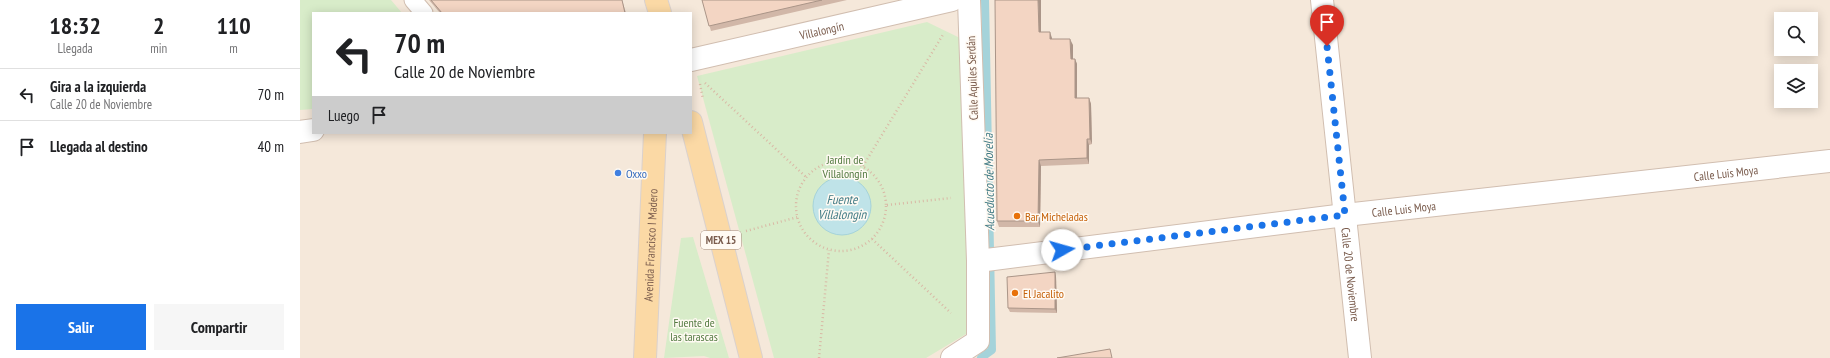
<!DOCTYPE html>
<html lang="es">
<meta charset="utf-8">
<style>
body{margin:0;font-family:"PT Sans Narrow",sans-serif;background:#f6f6f6;color:#202124;height:100vh;display:flex;flex-direction:column;font-size:15px;white-space:nowrap}
*{box-sizing:border-box;margin:0}
p{font-size:13px;color:#757577}
.icon{flex:none;width:22px;height:22px;fill:none;stroke:currentColor;stroke-width:2;stroke-linecap:round;stroke-linejoin:round}
.map{position:relative;flex:1;overflow:hidden}
.panel{display:flex;flex-direction:column;background:#fff;width:300px}
.panel>*{flex:none}
.top-card{position:absolute;left:12px;top:12px;width:380px;height:122px;border-radius:0px;box-shadow:0 2px 10px #0003;background:#fff;color:#202124;overflow:hidden}
.buttons{position:absolute;left:1474px;top:12px;display:grid;gap:8px}
.buttons a{display:grid;place-items:center;width:44px;height:44px;border-radius:0px;background:#fff;box-shadow:0 2px 10px #0003;font-size:20px}
.pin{position:absolute;display:grid;place-items:center;width:34px;height:34px;color:#fff;margin:-41px -17px;border-radius:50% 50% 50% 0;rotate:-45deg;box-shadow:0 0 4px #0007}
.pin .icon{rotate:45deg}
.me{position:absolute;width:44px;margin:-22px;rotate:83deg;stroke-linejoin:round;filter:drop-shadow(0 0 3px #0008)}
.turn{display:flex;align-items:center;gap:14px;height:84px;padding:0 16px;font-size:18px}
.turn .icon{width:52px;height:52px;stroke-width:2.5}
.turn b{display:block;font-size:28px;line-height:34px}
.then{display:flex;align-items:center;height:38px;padding:0 16px;background:#0003;gap:8px;font-size:15px}
.eta{display:flex;justify-content:space-evenly;align-items:center;height:68px;text-align:center}
.eta b{font-size:24px;font-weight:600;line-height:28px}
.primary-button{display:flex;gap:8px;margin-top:auto;padding:8px 16px}
.primary-button a{flex:1;height:46px;border-radius:0px;background:#1a73e8;color:#fff;font-size:16px;font-weight:600;line-height:46px;text-align:center}
.primary-button a+a{background:#f6f6f6;color:#202124}
ul{padding:0;list-style:none}
li{display:flex;align-items:center;gap:12px;height:52px;padding:0 16px;border-top:1px solid #e0e0e0}
li div{flex:1}
li b{display:block;font-size:15px}
li em{font-style:normal}
main{display:flex;flex:1;min-height:0}
.map>svg:first-child{display:block}
.residential{fill:#f5e8da;fill-rule:evenodd}
.green{fill:#d8ecc9}
.water{fill:#bfe3e8;stroke:#a5d3da}
.lines{fill:none;stroke-linecap:round;stroke-linejoin:round}
.stream{stroke:#a5d3da;stroke-width:8}
.pedestrian-casing{stroke:#d1beb0;stroke-width:19}
.minor-casing{stroke:#d1beb0;stroke-width:24}
.primary-casing{stroke:#dad1cd;stroke-width:24}
.path{stroke:#d9b8a5;stroke-width:2.5;stroke-dasharray:1 3;stroke-linecap:butt}
.pedestrian{stroke:#fff;stroke-width:17}
.minor{stroke:#fff;stroke-width:22}
.primary{stroke:#fbd9a5;stroke-width:22}
.wall{fill:#d1b7a8}
.shaded-wall{fill:#aa9588}
.building{fill:#f3d5c3;stroke:#aa9588}
.route{stroke:#1a73e8;stroke-width:7;stroke-dasharray:0 12.6}
.shop-dot{fill:#3f7fe0;stroke:#fffaf3;stroke-width:1.5}
.food-dot{fill:#e8710a;stroke:#fffaf3;stroke-width:1.5}
.labels{text-anchor:middle;dominant-baseline:central;stroke-width:3;stroke-linejoin:round;paint-order:stroke}
.shield{fill:#fffaf3;stroke:#a28b7f;stroke-width:1}
.shield-label{font-size:11px;font-weight:bold;fill:#7a5c4d}
.street-label{font-size:12px;fill:#7a5c4d;stroke:#fffaf3}
.park-label{font-size:12px;fill:#537a41;stroke:#fffaf3}
.shop-label{font-size:12px;fill:#366cbe;stroke:#fffaf3;text-anchor:start}
.food-label{font-size:12px;fill:#c56008;stroke:#fffaf3;text-anchor:start}
.water-label{font-size:13px;font-style:italic;fill:#437c86;stroke:#fffaf3}
</style>
<main>
<section class="panel">
<div class="eta">
<div><b>18:32</b><p>Llegada</p></div>
<div><b>2</b><p>min</p></div>
<div><b>110</b><p>m</p></div>
</div>
<ul>
<li><svg class="icon" aria-label="left" viewBox="0 0 24 24"><path d="M17 20v-9H6M10 6l-5 5 5 5"/></svg><div><b>Gira a la izquierda</b><p>Calle 20 de Noviembre</p></div><em>70 m</em></li>
<li><svg class="icon" aria-label="arrive" viewBox="0 0 24 24"><path d="M6 21V4h12l-3 4 3 4H6"/></svg><div><b>Llegada al destino</b></div><em>40 m</em></li>
</ul>
<div class="primary-button"><a>Salir</a><a>Compartir</a></div>
</section>
<div class="map">
<svg width="1530" height="358" viewBox="0 0 1530 358">
<rect width="100%" height="100%" fill="#fdf6ec"/>
<!-- residential -->
<path class="residential" d="M 0,0 L 1530,0 L 1530,358 L 0,358 ZM 13,13 L 391,13 L 391,133 L 13,133 ZM 1481,19 L 1511,19 L 1511,49 L 1481,49 ZM 1481,71 L 1511,71 L 1511,101 L 1481,101 Z"/>
<!-- green -->
<g class="green">
<path d="M 0,0 L 91,0 L 102,13 L 13,13 L 13,109 L 0,110 Z"/>
<path d="M 627,22 L 660,38 L 671,331 L 626,358 L 474,358 L 397,76 Z"/>
<path d="M 393,237 L 429,358 L 410,358 L 404,356 L 364,358 L 381,238 Z"/>
</g>
<!-- water -->
<circle class="water" cx="542" cy="206" r="29"/>
<g class="lines">
<!-- stream -->
<path class="stream" d="M 681,358 L 692,350 L 685,0"/>
<defs>
<path id="pedestrian" d="M 113,0 L 124,13"/>
<g id="minor">
<path id="s1" d="M 1022,0 L 1060,358"/>
<path id="s2" d="M 391,60 L 652,0"/>
<path d="M 0,132 L 13,130"/>
<path id="s3" d="M 678,261 L 1045,215 L 1530,161"/>
<path d="M 652,358 L 678,341 L 678,261 L 669,0"/>
</g>
<g id="primary">
<path d="M 356,0 L 360,13"/>
<path d="M 391,122 L 451,358"/>
<path id="s4" d="M 345,358 L 355,133"/>
</g>
</defs>
<!-- pedestrian casing -->
<use href="#pedestrian" class="pedestrian-casing"/>
<!-- minor casing -->
<use href="#minor" class="minor-casing"/>
<!-- primary casing -->
<use href="#primary" class="primary-casing"/>
<!-- path -->
<g class="path">
<path d="M 405,83 L 506,177"/>
<path d="M 400,84 L 403,99"/>
<circle cx="541" cy="206" r="45"/>
<path d="M 563,166 L 644,33"/>
<path d="M 587,205 L 651,198"/>
<path d="M 446,231 L 498,217"/>
<path d="M 572,239 L 651,313"/>
<path d="M 519,358 L 529,250"/>
</g>
<!-- pedestrian -->
<use href="#pedestrian" class="pedestrian"/>
<!-- minor -->
<use href="#minor" class="minor"/>
<!-- primary -->
<use href="#primary" class="primary"/>
</g>
<!-- wall -->
<g class="wall">
<path d="M 129,0 L 322,0 L 326,13 L 140,13 Z"/>
<path d="M 402,0 L 547,0 L 411,31 Z"/>
<path d="M 741,0 L 741,32 L 752,38 L 752,39 L 773,45 L 773,59 L 775,59 L 777,64 L 777,98 L 789,98 L 791,104 L 792,144 L 789,145 L 789,164 L 741,166 L 740,227 L 699,227 L 697,221 Z"/>
<path d="M 756,276 L 757,313 L 710,312 L 708,308 Z"/>
</g>
<!-- shaded-wall -->
<g class="shaded-wall">
<path d="M 738,0 L 741,0 L 741,38 L 739,32 Z"/>
<path d="M 750,32 L 752,38 L 752,45 L 750,39 Z"/>
<path d="M 770,39 L 773,45 L 773,65 L 771,59 Z"/>
<path d="M 775,59 L 777,64 L 777,104 L 775,98 Z"/>
<path d="M 789,98 L 791,104 L 792,144 L 790,139 Z"/>
<path d="M 787,139 L 789,145 L 789,164 L 787,158 Z"/>
<path d="M 739,160 L 741,166 L 740,227 L 738,221 Z"/>
<path d="M 755,272 L 756,276 L 757,313 L 755,309 Z"/>
</g>
<!-- building -->
<g class="building">
<path d="M 131,0 L 322,0 L 325,13 L 142,13 Z"/>
<path d="M 402,0 L 522,0 L 409,26 Z"/>
<path d="M 695,0 L 738,0 L 739,32 L 750,32 L 750,39 L 770,39 L 771,59 L 775,59 L 775,98 L 789,98 L 790,139 L 787,139 L 787,158 L 739,160 L 738,221 L 697,221 Z"/>
<path d="M 755,272 L 755,309 L 708,308 L 707,277 Z"/>
<path d="M 810,349 L 812,358 L 757,358 Z"/>
</g>
<g class="lines">
<!-- route -->
<path class="route" d="M 762,250 L 1045,215 L 1027,46"/>
</g>
<!-- markers -->
<circle class="shop-dot" cx="318" cy="173" r="4"/>
<g class="food-dot">
<circle cx="717" cy="216" r="4"/>
<circle cx="715" cy="293" r="4"/>
</g>
<g class="labels">
<!-- shield labels -->
<rect class="shield" x="401" y="231" width="40" height="18" rx="3"/>
<g class="shield-label">
<text x="421" y="240">MEX 15</text>
</g>
<!-- street labels -->
<g class="street-label">
<text stroke="none"><textPath href="#s2" startOffset="134">Villalongín</textPath></text>
<text transform="translate(672 78) rotate(-92)">Calle Aquiles Serdán</text>
<text stroke="none"><textPath href="#s3" startOffset="753">Calle Luis Moya</textPath></text>
<text stroke="none"><textPath href="#s3" startOffset="429">Calle Luis Moya</textPath></text>
<text stroke="none"><textPath href="#s4" startOffset="113">Avenida Francisco I Madero</textPath></text>
<text stroke="none"><textPath href="#s1" startOffset="276">Calle 20 de Noviembre</textPath></text>
</g>
<!-- park labels -->
<g class="park-label">
<text x="545" y="159">Jardín de<tspan x="545" dy="14">Villalongín</tspan></text>
<text x="394" y="322">Fuente de<tspan x="394" dy="14">las tarascas</tspan></text>
</g>
<!-- shop labels -->
<g class="shop-label">
<text x="326" y="173">Oxxo</text>
</g>
<!-- food labels -->
<g class="food-label">
<text x="725" y="216">Bar Micheladas</text>
<text x="723" y="293">El Jacalito</text>
</g>
<!-- water labels -->
<g class="water-label">
<text transform="translate(689 182) rotate(-91)">Acueducto de Morelia</text>
<text x="542" y="199">Fuente<tspan x="542" dy="15">Villalongin</tspan></text>
</g>
</g>
</svg>
<div class="buttons">
<a><svg class="icon" aria-label="search" viewBox="0 0 24 24"><circle cx="10" cy="10" r="6"/><path d="M15 15l6 6"/></svg></a>
<a><svg class="icon" aria-label="layers" viewBox="0 0 24 24"><path d="M12 4l9 5-9 5-9-5zM3 14l9 5 9-5"/></svg></a>
</div>
<div class="pin" style="left:1027px;top:46px;background:#d93025"><svg class="icon" aria-label="arrive" viewBox="0 0 24 24"><path d="M6 21V4h12l-3 4 3 4H6"/></svg></div>
<svg class="me" style="left:762px;top:250px" viewBox="-20 -20 40 40"><circle r="19" fill="#fff"/><path d="M0-13L10 11 0 6-10 11z" fill="#1a73e8"/></svg>
<div class="top-card">
<div class="turn"><svg class="icon" aria-label="left" viewBox="0 0 24 24"><path d="M17 20v-9H6M10 6l-5 5 5 5"/></svg><div><b>70 m</b>Calle 20 de Noviembre</div></div>
<div class="then">Luego<svg class="icon" aria-label="arrive" viewBox="0 0 24 24"><path d="M6 21V4h12l-3 4 3 4H6"/></svg></div>
</div>
</div>
</main>
